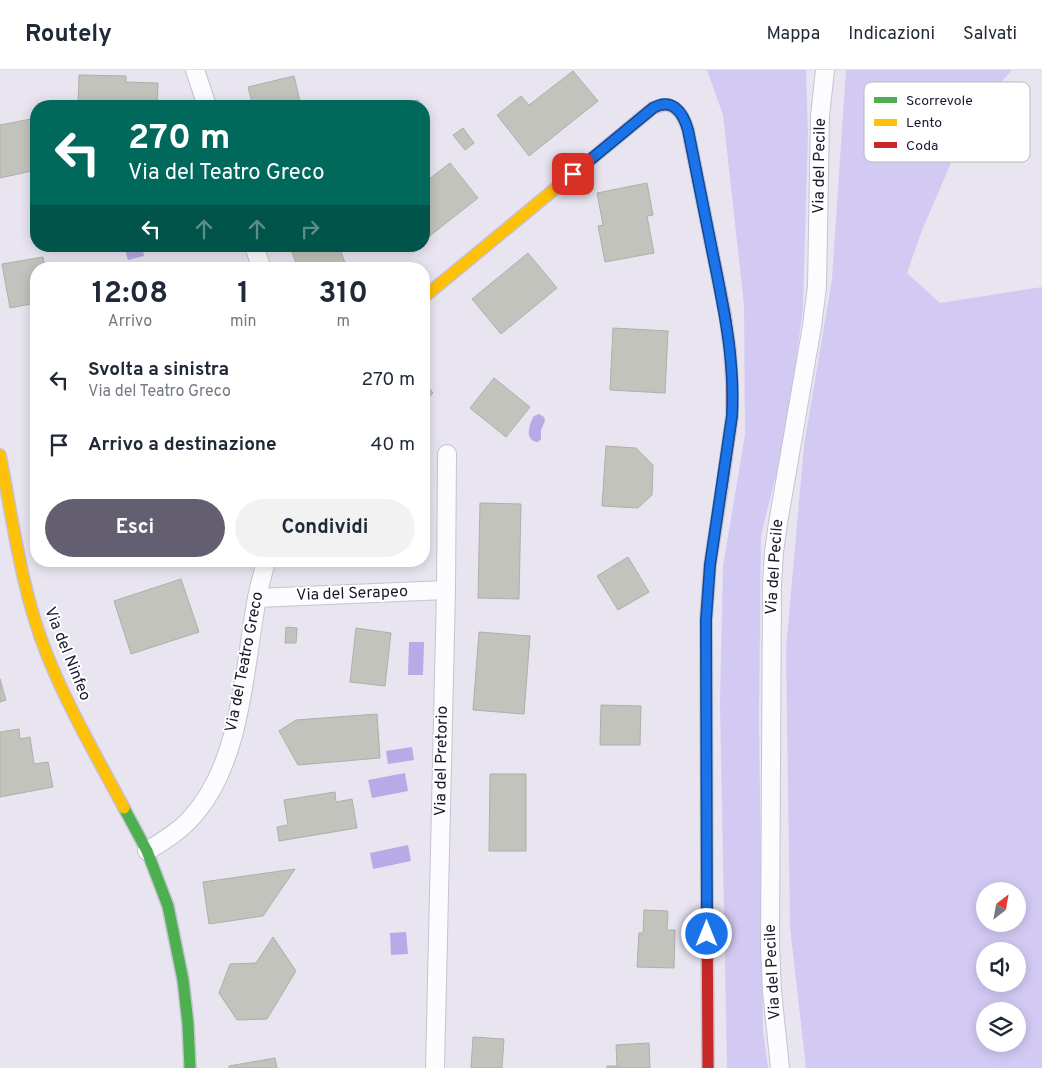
<!DOCTYPE html>
<html lang="it">
<style>
body{margin:0;font-family:Overpass,sans-serif;background:#f2f2f3;color:#1f2937;height:100vh;display:flex;flex-direction:column;font-size:19px;white-space:nowrap}
*{box-sizing:border-box;margin:0}
p{font-size:16px;color:#747a83}
.icon{flex:none;width:28px;height:28px;fill:none;stroke:currentColor;stroke-width:2;stroke-linecap:round;stroke-linejoin:round}
.map{position:relative;flex:1;overflow:hidden}
.panel{position:absolute;left:30px;top:192px;width:400px;height:305px;display:flex;flex-direction:column;background:#fff;border-radius:20px;box-shadow:0 2px 12px #0003}
.panel>*{flex:none}
.guide{position:absolute;left:30px;top:30px;width:400px;height:152px;border-radius:20px;box-shadow:0 2px 12px #0003;background:#00695c;color:#fff;overflow:hidden}
.needle{width:32px;rotate:31deg}
.tools{position:absolute;left:976px;top:812px;display:grid;gap:10px}
.tools a{display:grid;place-items:center;width:50px;height:50px;border-radius:50%;background:#fff;box-shadow:0 2px 12px #0003;font-size:25px}
.pin{position:absolute;display:grid;place-items:center;width:42px;height:42px;color:#fff;margin:-21px;border-radius:10px;box-shadow:0 2px 8px #0006}
.me{position:absolute;width:55px;margin:-28px;rotate:0deg;stroke-linejoin:round;filter:drop-shadow(0 0 4px #0008)}
.turn{display:flex;align-items:center;gap:18px;height:105px;padding:0 15px;font-size:22px}
.turn .icon{width:65px;height:65px;stroke-width:2.5}
.turn b{display:block;font-size:35px;line-height:42px}
.lanes{display:flex;align-items:center;height:48px;padding:0 15px;background:#0003;justify-content:center;gap:25px;direction:ltr}
.lanes .off{opacity:.35}
.eta{display:flex;justify-content:space-evenly;align-items:center;height:85px;text-align:center}
.eta b{font-size:30px;font-weight:700;line-height:35px}
.primary-button{display:flex;gap:10px;margin-top:auto;padding:10px 15px}
.primary-button a{flex:1;height:58px;border-radius:30px;background:#635e70;color:#fff;font-size:20px;font-weight:700;line-height:58px;text-align:center}
.primary-button a+a{background:#f2f2f3;color:#1f2937}
ul{padding:0;list-style:none}
li{display:flex;align-items:center;gap:15px;height:65px;padding:0 15px}
li div{flex:1}
li b{display:block;font-size:19px}
li em{font-style:normal}
header{display:flex;align-items:center;gap:30px;box-sizing:border-box;height:70px;padding:0 25px;background:#fff;border-bottom:1px solid #e0e1e3}
header strong{font-size:24px}
nav{display:flex;gap:28px;margin-inline-start:auto;font-size:18px}
.map>svg:first-child{display:block}
.green{fill:#d3caf4;fill-rule:evenodd}
.water{fill:#b8aae6}
.building{fill:#c3c3bd;stroke:#afafa8}
.lines{fill:none;stroke-linecap:round;stroke-linejoin:round}
.street-casing{stroke:#c6c2d2;stroke-width:20}
.fast-casing{stroke:#c6c2d2;stroke-width:14}
.slow-casing{stroke:#c6c2d2;stroke-width:14}
.jam-casing{stroke:#c6c2d2;stroke-width:14}
.street{stroke:#fcfbfd;stroke-width:18}
.fast{stroke:#4caf50;stroke-width:11}
.slow{stroke:#ffc107;stroke-width:11}
.jam{stroke:#c62828;stroke-width:11}
.route-casing{stroke:#114b97;stroke-width:12}
.route{stroke:#1a73e8;stroke-width:9}
.labels{text-anchor:middle;dominant-baseline:central;stroke-width:4;stroke-linejoin:round;paint-order:stroke}
.street-label{font-size:16px;fill:#1b162b;stroke:#fff}
.key{fill:#fff;stroke:#bbb9bf;stroke-width:1}
.key-label{font-size:14px;fill:#1b162b}
</style>
<header>
<strong>Routely</strong>
<nav><a>Mappa</a><a>Indicazioni</a><a>Salvati</a></nav>
</header>
<div class="map">
<svg width="1042" height="998" viewBox="0 0 1042 998">
<rect width="100%" height="100%" fill="#e8e5f1"/>
<!-- green -->
<g class="green">
<path d="M 707,0 L 806,0 L 808,64 L 803,239 L 786,366 L 761,465 L 759,648 L 763,961 L 768,998 L 727,998 L 720,633 L 723,496 L 745,365 L 744,235 L 723,45 Z"/>
<path d="M 846,0 L 1012,0 L 971,47 L 922,160 L 907,203 L 940,233 L 1042,217 L 1042,998 L 806,998 L 790,857 L 786,579 L 804,375 L 832,209 ZM 1018,821 L 1018,854 L 985,854 L 985,821 ZM 985,881 L 1018,881 L 1018,914 L 985,914 ZM 985,941 L 1018,941 L 1018,974 L 985,974 Z"/>
</g>
<!-- water -->
<g class="water">
<path d="M 124,176 L 142,176 L 144,186 L 128,190 Z"/>
<path d="M 539,344 L 544,347 L 545,351 L 541,360 L 541,369 L 538,372 C 524,371 529,354 534,346 Z"/>
<path d="M 409,572 L 424,572 L 423,605 L 408,605 Z"/>
<path d="M 412,677 L 414,690 L 388,694 L 386,681 Z"/>
<path d="M 405,703 L 408,721 L 372,728 L 368,710 Z"/>
<path d="M 408,775 L 411,791 L 373,799 L 370,783 Z"/>
<path d="M 406,862 L 408,884 L 391,885 L 390,863 Z"/>
</g>
<!-- building -->
<g class="building">
<path d="M 573,1 L 598,31 L 529,86 L 497,45 L 521,26 L 529,35 Z"/>
<path d="M 79,5 L 126,6 L 126,12 L 158,13 L 157,36 L 78,36 Z"/>
<path d="M 294,6 L 301,36 L 253,36 L 248,17 Z"/>
<path d="M 418,30 L 420,36 L 389,36 Z"/>
<path d="M 36,48 L 36,100 L 0,108 L 0,55 Z"/>
<path d="M 463,58 L 474,73 L 465,80 L 453,65 Z"/>
<path d="M 450,93 L 478,128 L 427,168 L 424,164 L 424,113 Z"/>
<path d="M 647,113 L 653,145 L 647,146 L 654,183 L 605,192 L 598,156 L 603,155 L 597,123 Z"/>
<path d="M 290,176 L 328,176 L 329,179 L 339,176 L 347,199 L 298,199 Z"/>
<path d="M 528,183 L 557,218 L 501,264 L 472,229 Z"/>
<path d="M 43,187 L 45,199 L 36,199 L 36,233 L 10,238 L 2,194 Z"/>
<path d="M 613,258 L 668,261 L 665,323 L 610,320 Z"/>
<path d="M 494,308 L 530,337 L 506,367 L 470,338 Z"/>
<path d="M 424,312 L 433,323 L 424,331 Z"/>
<path d="M 606,376 L 636,378 L 653,395 L 652,425 L 638,438 L 602,436 Z"/>
<path d="M 480,433 L 521,434 L 519,529 L 478,528 Z"/>
<path d="M 628,487 L 649,522 L 618,540 L 597,506 Z"/>
<path d="M 181,509 L 199,562 L 131,584 L 114,531 Z"/>
<path d="M 286,557 L 297,558 L 296,573 L 285,573 Z"/>
<path d="M 356,558 L 391,563 L 385,616 L 350,612 Z"/>
<path d="M 479,562 L 530,566 L 524,644 L 473,640 Z"/>
<path d="M 0,609 L 6,630 L 0,632 Z"/>
<path d="M 601,635 L 641,636 L 640,675 L 600,675 Z"/>
<path d="M 377,644 L 380,688 L 298,695 L 279,661 L 296,650 Z"/>
<path d="M 19,659 L 20,669 L 30,667 L 34,694 L 48,692 L 53,717 L 0,727 L 0,662 Z"/>
<path d="M 490,704 L 526,704 L 526,781 L 489,781 Z"/>
<path d="M 335,722 L 336,732 L 352,729 L 357,758 L 279,771 L 277,757 L 288,755 L 284,730 Z"/>
<path d="M 295,799 L 263,846 L 209,854 L 203,812 Z"/>
<path d="M 644,840 L 668,841 L 667,860 L 675,860 L 674,898 L 637,897 L 639,863 L 643,863 Z"/>
<path d="M 273,867 L 296,901 L 267,949 L 237,950 L 219,923 L 230,894 L 256,893 Z"/>
<path d="M 473,967 L 504,969 L 502,998 L 471,998 Z"/>
<path d="M 649,973 L 650,998 L 607,998 L 607,996 L 617,996 L 616,975 Z"/>
<path d="M 275,988 L 277,998 L 229,998 L 229,996 Z"/>
</g>
<g class="lines">
<defs>
<g id="street">
<path d="M 195,0 L 207,36"/>
<path d="M 254,176 L 262,199"/>
<path d="M 257,528 L 446,520"/>
<path d="M 147,781 C 163,771 180,761 192,747 C 242,692 244,598 257,528 C 259,516 263,504 266,491"/>
<path d="M 435,998 L 446,520 L 447,384"/>
<path d="M 780,998 L 772,921 L 770,875 L 772,514 L 774,482 L 778,453 L 812,256 L 817,217 L 820,46 L 825,0"/>
</g>
<path id="fast" d="M 124,738 L 147,781 L 168,836 L 183,910 L 188,954 L 190,998"/>
<g id="slow">
<path d="M 424,227 L 653,38 L 662,35"/>
<path d="M 0,385 C 13,451 21,519 46,582 C 67,636 97,687 124,738"/>
<path d="M 707,826 L 706,550 L 710,495 L 722,417"/>
</g>
<g id="jam">
<path d="M 662,35 C 677,33 684,47 688,60 L 725,244 L 730,281 L 732,314 L 732,346 L 722,417"/>
<path d="M 707,826 L 708,998"/>
</g>
</defs>
<!-- street casing -->
<use href="#street" class="street-casing"/>
<!-- fast casing -->
<use href="#fast" class="fast-casing"/>
<!-- slow casing -->
<use href="#slow" class="slow-casing"/>
<!-- jam casing -->
<use href="#jam" class="jam-casing"/>
<!-- street -->
<use href="#street" class="street"/>
<!-- fast -->
<use href="#fast" class="fast"/>
<!-- slow -->
<use href="#slow" class="slow"/>
<!-- jam -->
<use href="#jam" class="jam"/>
</g>
<g class="lines">
<defs>
<path id="route" d="M 573,104 L 653,38 C 672,27 683,42 688,60 C 697,105 706,150 715,195 C 725,245 735,294 732,346 L 710,495 L 706,550 L 707,864"/>
</defs>
<!-- route casing -->
<use href="#route" class="route-casing"/>
<!-- route -->
<use href="#route" class="route"/>
</g>
<g class="labels">
<!-- street labels -->
<g class="street-label">
<text transform="translate(820 96) rotate(-89)">Via del Pecile</text>
<text transform="translate(775 497) rotate(-86)">Via del Pecile</text>
<text transform="translate(352 524) rotate(-2)">Via del Serapeo</text>
<text transform="translate(67 584) rotate(68)">Via del Ninfeo</text>
<text transform="translate(245 592) rotate(-79)">Via del Teatro Greco</text>
<text transform="translate(442 691) rotate(-89)">Via del Pretorio</text>
<text transform="translate(773 902) rotate(-93)">Via del Pecile</text>
</g>
</g>
<!-- legend -->
<rect x="864" y="12" width="166" height="80" rx="8" class="key"/>
<rect x="874" y="27" width="23" height="6" fill="#4caf50"/>
<rect x="874" y="49" width="23" height="7" fill="#ffc107"/>
<rect x="874" y="72" width="23" height="6" fill="#c62828"/>
<g class="key-label">
<text x="906" y="35">Scorrevole</text>
<text x="906" y="57">Lento</text>
<text x="906" y="80">Coda</text>
</g>
</svg>
<div class="tools">
<a><svg class="needle" viewBox="-14 -14 28 28"><path d="M0-13l5 13h-10z" fill="#e53935"/><path d="M0 13l5-13h-10z" fill="#747a83"/></svg></a>
<a><svg class="icon" aria-label="sound" viewBox="0 0 24 24"><path d="M4 9h4l5-4v14l-5-4H4zM17 9q2 3 0 6"/></svg></a>
<a><svg class="icon" aria-label="layers" viewBox="0 0 24 24"><path d="M12 4l9 5-9 5-9-5zM3 14l9 5 9-5"/></svg></a>
</div>
<div class="pin" style="left:573px;top:104px;background:#d93025"><svg class="icon" aria-label="arrive" viewBox="0 0 24 24"><path d="M6 21V4h12l-3 4 3 4H6"/></svg></div>
<svg class="me" style="left:707px;top:864px" viewBox="-20 -20 40 40"><circle r="17" fill="#1a73e8" stroke="#fff" stroke-width="3"/><path d="M0-11L8 9 0 5-8 9z" fill="#fff"/></svg>
<div class="guide">
<div class="turn"><svg class="icon" aria-label="left" viewBox="0 0 24 24"><path d="M17 20v-9H6M10 6l-5 5 5 5"/></svg><div><b>270 m</b>Via del Teatro Greco</div></div>
<div class="lanes"><svg class="icon" aria-label="left" viewBox="0 0 24 24"><path d="M17 20v-9H6M10 6l-5 5 5 5"/></svg><svg class="icon off" aria-label="ahead" viewBox="0 0 24 24"><path d="M12 20V5M6 11l6-6 6 6"/></svg><svg class="icon off" aria-label="ahead" viewBox="0 0 24 24"><path d="M12 20V5M6 11l6-6 6 6"/></svg><svg class="icon off" aria-label="right" viewBox="0 0 24 24"><path d="M7 20v-9h11M14 6l5 5-5 5"/></svg></div>
</div>
<section class="panel">
<div class="eta">
<div><b>12:08</b><p>Arrivo</p></div>
<div><b>1</b><p>min</p></div>
<div><b>310</b><p>m</p></div>
</div>
<ul>
<li><svg class="icon" aria-label="left" viewBox="0 0 24 24"><path d="M17 20v-9H6M10 6l-5 5 5 5"/></svg><div><b>Svolta a sinistra</b><p>Via del Teatro Greco</p></div><em>270 m</em></li>
<li><svg class="icon" aria-label="arrive" viewBox="0 0 24 24"><path d="M6 21V4h12l-3 4 3 4H6"/></svg><div><b>Arrivo a destinazione</b></div><em>40 m</em></li>
</ul>
<div class="primary-button"><a>Esci</a><a>Condividi</a></div>
</section>
</div>
